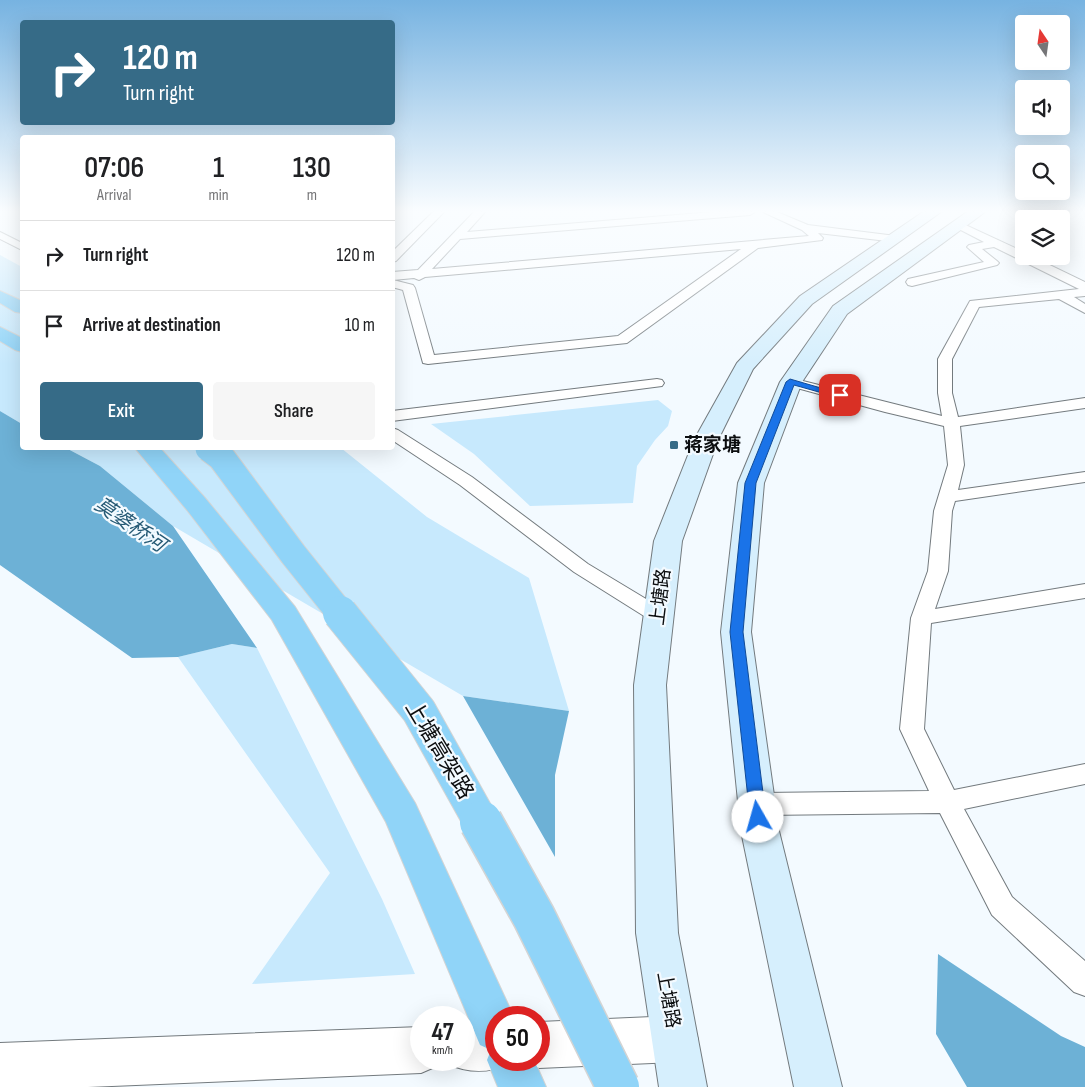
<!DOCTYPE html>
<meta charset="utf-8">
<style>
body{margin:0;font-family:"Sofia Sans Condensed","Noto Sans SC",sans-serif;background:#f6f6f6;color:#202124;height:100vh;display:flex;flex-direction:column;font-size:19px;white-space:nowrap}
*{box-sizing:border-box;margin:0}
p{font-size:16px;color:#757577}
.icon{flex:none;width:28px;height:28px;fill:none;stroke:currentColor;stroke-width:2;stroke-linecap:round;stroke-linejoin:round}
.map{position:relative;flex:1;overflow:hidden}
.details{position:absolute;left:20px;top:135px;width:375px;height:315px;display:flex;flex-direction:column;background:#fff;border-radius:5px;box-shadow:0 5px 20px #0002}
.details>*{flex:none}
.guide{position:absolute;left:20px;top:20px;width:375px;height:105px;border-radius:5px;box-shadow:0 5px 20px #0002;background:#366b87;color:#fff;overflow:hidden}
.needle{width:32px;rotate:347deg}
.fabs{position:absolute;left:1015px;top:15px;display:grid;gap:10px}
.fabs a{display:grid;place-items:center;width:55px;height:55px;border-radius:5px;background:#fff;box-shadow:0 5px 20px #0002;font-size:25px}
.speed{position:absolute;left:410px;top:1006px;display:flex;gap:10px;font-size:25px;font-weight:700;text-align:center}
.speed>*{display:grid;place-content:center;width:65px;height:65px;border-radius:50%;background:#fff;box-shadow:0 5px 20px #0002;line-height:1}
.speed small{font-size:12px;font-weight:400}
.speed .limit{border:8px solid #d22;background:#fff;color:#111}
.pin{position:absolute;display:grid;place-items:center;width:42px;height:42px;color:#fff;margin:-21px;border-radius:10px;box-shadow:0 2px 8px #0006}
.me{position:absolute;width:55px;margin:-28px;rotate:353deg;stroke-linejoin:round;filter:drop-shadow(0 0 4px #0008)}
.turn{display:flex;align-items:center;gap:18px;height:105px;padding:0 20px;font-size:22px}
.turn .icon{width:65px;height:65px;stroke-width:2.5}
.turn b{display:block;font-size:35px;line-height:42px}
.eta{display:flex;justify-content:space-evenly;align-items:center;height:85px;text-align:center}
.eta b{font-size:30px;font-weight:600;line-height:35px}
.button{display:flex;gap:10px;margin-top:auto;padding:10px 20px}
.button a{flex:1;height:58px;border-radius:5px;background:#366b87;color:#fff;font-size:20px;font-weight:600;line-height:58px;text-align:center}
.button a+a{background:#f6f6f6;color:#202124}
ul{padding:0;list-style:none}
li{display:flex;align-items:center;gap:15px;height:70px;padding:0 20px;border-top:1px solid #e0e0e0}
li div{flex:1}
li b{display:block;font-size:19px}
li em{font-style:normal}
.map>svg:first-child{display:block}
.green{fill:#c7e9fd}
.water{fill:#6db1d6}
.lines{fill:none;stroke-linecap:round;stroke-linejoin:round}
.service-casing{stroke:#737a7e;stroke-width:2}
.minor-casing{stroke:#737a7e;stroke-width:2}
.secondary-casing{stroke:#737a7e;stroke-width:2}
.trunk-casing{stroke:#d3d4d4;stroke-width:2}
.service{fill:#fff;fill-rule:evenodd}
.minor{fill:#fff;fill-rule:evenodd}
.secondary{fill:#d6effd;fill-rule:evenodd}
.trunk{fill:#90d4f8;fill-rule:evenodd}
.trunk-bridge-far2-casing{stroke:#d3d4d4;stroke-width:29;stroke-linecap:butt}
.trunk-bridge-far1-casing{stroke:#d3d4d4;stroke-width:36;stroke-linecap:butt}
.trunk-bridge-casing{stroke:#d3d4d4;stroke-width:45;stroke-linecap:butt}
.trunk-bridge-far2{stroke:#90d4f8;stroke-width:27}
.trunk-bridge-far1{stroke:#90d4f8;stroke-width:34}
.trunk-bridge{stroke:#90d4f8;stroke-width:42}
.route{fill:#1a73e8;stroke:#114b97}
.poi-dot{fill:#366b87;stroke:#f3faff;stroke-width:2}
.labels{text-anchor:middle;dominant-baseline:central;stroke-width:4.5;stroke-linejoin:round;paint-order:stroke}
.poi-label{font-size:19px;font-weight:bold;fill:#0c0e10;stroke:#f3faff;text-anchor:start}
.street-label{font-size:19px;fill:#0c0e10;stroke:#f3faff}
.water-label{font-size:20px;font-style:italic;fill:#265a75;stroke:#f3faff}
.near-street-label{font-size:22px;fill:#0c0e10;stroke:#f3faff}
</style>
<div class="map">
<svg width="1085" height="1087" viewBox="0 0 1085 1087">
<rect width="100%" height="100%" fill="#f3faff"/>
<!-- green -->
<g class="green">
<path d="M 0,255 L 22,267 L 22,424 L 0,411 Z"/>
<path d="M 658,400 L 672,411 L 668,426 L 655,440 L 637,466 L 633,503 L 530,506 L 474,454 L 431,424 Z"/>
<path d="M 66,448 L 341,448 L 427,517 L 529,578 L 569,711 L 463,696 L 173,526 L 100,466 Z"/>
<path d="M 232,644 L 257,648 L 382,899 L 415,974 L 252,984 L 330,873 L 178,657 Z"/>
</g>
<!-- water -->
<g class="water">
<path d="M 0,411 L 22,424 L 22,448 L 66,448 L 100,466 L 173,526 L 257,648 L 232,644 L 178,657 L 132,658 L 0,565 Z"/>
<path d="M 463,696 L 569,711 L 555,775 L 555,857 Z"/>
<path d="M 938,954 L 1061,1036 L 1085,1047 L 1085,1087 L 967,1087 L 936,1034 Z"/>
</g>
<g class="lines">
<defs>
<g id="service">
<path d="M 433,212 L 444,212 L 396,261 L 392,262 L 392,252 Z"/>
<path d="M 474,212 L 485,212 L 467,232 L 713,212 L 755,212 L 750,215 L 460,239 L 432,269 L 809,236 L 802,230 L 763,212 L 777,212 L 808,225 L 896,236 L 901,239 L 896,242 L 818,233 L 823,238 L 822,240 L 758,248 L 627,343 L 428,364 L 423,363 L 403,290 L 392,287 L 392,272 L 418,270 ZM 741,249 L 618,336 L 434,355 L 415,288 L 413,285 L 393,280 L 414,278 L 419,280 L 425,277 Z"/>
<path d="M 959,222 L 1024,252 L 1024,256 L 1031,256 L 1085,282 L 1085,296 L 1074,297 L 1085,304 L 1085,313 L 1059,299 L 979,307 L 952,359 L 952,393 L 958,417 L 1085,398 L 1085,408 L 960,426 L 964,465 L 958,490 L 1085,472 L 1085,482 L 955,501 L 952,511 L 948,571 L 935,609 L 1085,584 L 1085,598 L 931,623 L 924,729 L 954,790 L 1085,764 L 1085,784 L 964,809 L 1012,897 L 1085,961 L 1085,996 L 1074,992 L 992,915 L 940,813 L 756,815 L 747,812 L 743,804 L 747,796 L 756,793 L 929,791 L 900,729 L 911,618 L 928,571 L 934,511 L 948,465 L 944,426 L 885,412 L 786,385 L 784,382 L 786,379 L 791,378 L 942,416 L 938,393 L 938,359 L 970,301 L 1079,289 L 994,247 L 982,249 L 997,261 L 999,263 L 997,265 L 912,286 L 908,285 L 906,282 L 908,279 L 984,262 L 967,247 L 969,245 L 984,242 L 955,227 L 954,225 L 955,223 Z"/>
<path d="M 0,232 L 22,243 L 22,250 L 0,239 Z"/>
<path d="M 657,379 L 662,380 L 664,383 L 662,386 L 392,421 L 392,411 Z"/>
<path d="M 392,428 L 398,430 L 472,477 L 588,564 L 666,611 L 669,616 L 666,621 L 659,623 L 652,621 L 574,572 L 460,485 L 392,440 Z"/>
</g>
<g id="minor">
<path d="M 675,1016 L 691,1023 L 698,1039 L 691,1055 L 675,1062 L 539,1068 L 522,1060 L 539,1060 L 539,1022 Z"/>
<path d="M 496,1024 L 496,1060 L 514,1060 L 512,1063 C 490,1073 470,1074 448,1064 L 446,1060 L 464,1060 L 464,1025 Z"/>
<path d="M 421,1027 L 421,1060 L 440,1060 L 437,1066 L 421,1073 L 88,1087 L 0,1087 L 0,1043 Z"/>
</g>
<g id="secondary">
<path d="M 923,212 L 941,212 L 812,304 L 753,369 L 718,440 L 682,541 L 666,685 L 678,933 L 707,1087 L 659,1087 L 636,933 L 634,685 L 654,541 L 694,440 L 737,363 L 800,296 Z"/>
<path d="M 967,212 L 985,212 L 847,314 L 802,382 L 764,483 L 751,632 L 779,831 L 842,1087 L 794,1087 L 741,831 L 721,632 L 738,483 L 780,382 L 833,306 Z"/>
</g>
<g id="trunk">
<path d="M 0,291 L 22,301 L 22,313 L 15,312 L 0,303 Z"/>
<path d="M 0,327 L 22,338 L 22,352 L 15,350 L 0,341 Z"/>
<path d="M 135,448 L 160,448 L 205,498 L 295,607 L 415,803 L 512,1013 L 514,1018 L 496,1018 L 496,1060 L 534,1060 L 546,1087 L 498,1087 L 487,1060 L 491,1050 L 480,1045 L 386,822 L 272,620 L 187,510 Z"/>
</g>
</defs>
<!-- service casing -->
<use href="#service" class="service-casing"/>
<!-- minor casing -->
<use href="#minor" class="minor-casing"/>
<!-- secondary casing -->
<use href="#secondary" class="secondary-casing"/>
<!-- trunk casing -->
<use href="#trunk" class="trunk-casing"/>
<!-- service -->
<use href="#service" class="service"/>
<!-- minor -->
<use href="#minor" class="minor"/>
<!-- secondary -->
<use href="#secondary" class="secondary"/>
<!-- trunk -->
<use href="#trunk" class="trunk"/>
<defs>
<path id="trunk-bridge-far2" d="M 209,448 L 221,457 L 293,554 L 341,614"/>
<path id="trunk-bridge-far1" d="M 340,613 L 419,711 L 482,824"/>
<path id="trunk-bridge" d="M 481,822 L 534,917 L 618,1087"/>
</defs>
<!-- trunk-bridge-far2 casing -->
<use href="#trunk-bridge-far2" class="trunk-bridge-far2-casing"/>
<!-- trunk-bridge-far1 casing -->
<use href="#trunk-bridge-far1" class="trunk-bridge-far1-casing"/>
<!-- trunk-bridge casing -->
<use href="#trunk-bridge" class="trunk-bridge-casing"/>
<!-- trunk-bridge-far2 -->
<use href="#trunk-bridge-far2" class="trunk-bridge-far2"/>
<!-- trunk-bridge-far1 -->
<use href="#trunk-bridge-far1" class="trunk-bridge-far1"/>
<!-- trunk-bridge -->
<use href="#trunk-bridge" class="trunk-bridge"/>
</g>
<!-- sky -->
<linearGradient id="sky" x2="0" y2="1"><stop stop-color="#77b3e1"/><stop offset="0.58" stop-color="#fafdff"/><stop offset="1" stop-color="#fafdff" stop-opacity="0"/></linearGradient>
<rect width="1085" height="364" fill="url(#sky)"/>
<!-- route -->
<path class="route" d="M 790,379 L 845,395 L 840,398 L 794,385 L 756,483 L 743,632 L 766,817 L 764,822 L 758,824 L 752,822 L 750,817 L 730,632 L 745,483 L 786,382 Z"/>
<!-- markers -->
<rect class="poi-dot" x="669" y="440" width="10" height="10" rx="2.5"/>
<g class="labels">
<!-- poi labels -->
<g class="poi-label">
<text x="684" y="445">蒋家塘</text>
</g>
<!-- street labels -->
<g class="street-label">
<text transform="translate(661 597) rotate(-83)">上塘路</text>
<text transform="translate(668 1000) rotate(80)">上塘路</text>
</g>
<!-- water labels -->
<g class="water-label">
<text transform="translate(130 525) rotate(34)">莫婆桥河</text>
</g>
<!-- near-street labels -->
<g class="near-street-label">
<text transform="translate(439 750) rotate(59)">上塘高架路</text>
</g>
</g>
</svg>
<div class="fabs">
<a><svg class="needle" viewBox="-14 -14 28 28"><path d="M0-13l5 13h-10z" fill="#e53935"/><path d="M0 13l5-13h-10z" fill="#757577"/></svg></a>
<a><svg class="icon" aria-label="sound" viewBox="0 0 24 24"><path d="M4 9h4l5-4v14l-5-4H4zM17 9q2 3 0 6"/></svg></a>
<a><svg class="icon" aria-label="search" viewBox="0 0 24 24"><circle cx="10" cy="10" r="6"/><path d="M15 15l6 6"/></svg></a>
<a><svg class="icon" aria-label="layers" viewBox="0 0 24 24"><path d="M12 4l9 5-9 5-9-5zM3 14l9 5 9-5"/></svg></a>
</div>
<div class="speed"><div>47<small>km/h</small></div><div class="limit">50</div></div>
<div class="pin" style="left:840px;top:395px;background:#d93025"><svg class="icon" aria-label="arrive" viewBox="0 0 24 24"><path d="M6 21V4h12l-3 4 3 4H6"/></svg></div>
<svg class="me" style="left:758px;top:817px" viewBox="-20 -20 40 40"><circle r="19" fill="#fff"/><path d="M0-13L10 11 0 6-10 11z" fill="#1a73e8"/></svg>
<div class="guide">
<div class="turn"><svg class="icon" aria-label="right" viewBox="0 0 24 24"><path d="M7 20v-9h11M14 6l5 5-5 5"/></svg><div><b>120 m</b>Turn right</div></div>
</div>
<section class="details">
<div class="eta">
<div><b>07:06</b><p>Arrival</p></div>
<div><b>1</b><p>min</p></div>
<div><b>130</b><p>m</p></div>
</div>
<ul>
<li><svg class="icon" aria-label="right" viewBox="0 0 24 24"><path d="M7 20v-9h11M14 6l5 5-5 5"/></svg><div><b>Turn right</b></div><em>120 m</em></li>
<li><svg class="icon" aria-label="arrive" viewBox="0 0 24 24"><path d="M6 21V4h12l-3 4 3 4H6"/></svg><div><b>Arrive at destination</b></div><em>10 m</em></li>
</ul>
<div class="button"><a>Exit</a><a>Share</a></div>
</section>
</div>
